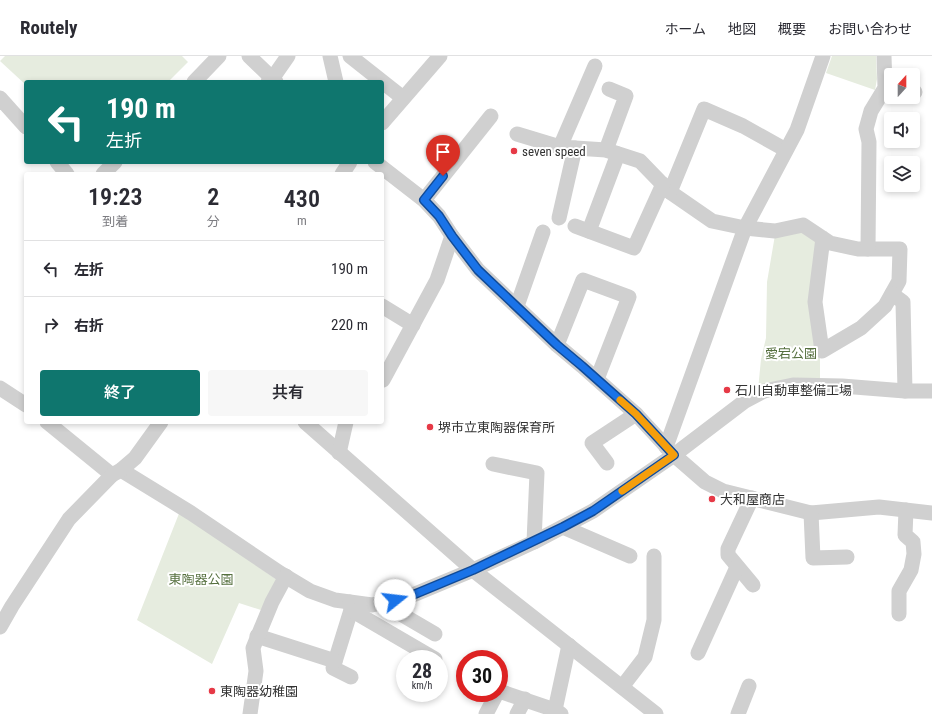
<!DOCTYPE html>
<html lang="ja">
<meta charset="utf-8">
<style>
body{margin:0;font-family:"Roboto Condensed","Noto Sans JP",sans-serif;background:#f7f7f7;color:#2b2b33;height:100vh;display:flex;flex-direction:column;font-size:15px;white-space:nowrap}
*{box-sizing:border-box;margin:0}
p{font-size:13px;color:#7c7c81}
.icon{flex:none;width:22px;height:22px;fill:none;stroke:currentColor;stroke-width:2;stroke-linecap:round;stroke-linejoin:round}
.map{position:relative;flex:1;overflow:hidden}
.drawer{position:absolute;left:24px;top:116px;width:360px;height:252px;display:flex;flex-direction:column;background:#fff;border-radius:4px;box-shadow:0 2px 6px #0003}
.drawer>*{flex:none}
.hud{position:absolute;left:24px;top:24px;width:360px;height:84px;border-radius:4px;box-shadow:0 2px 6px #0003;background:#0f766e;color:#fff;overflow:hidden}
.needle{width:26px;rotate:21deg}
.fabs{position:absolute;left:884px;top:12px;display:grid;gap:8px}
.fabs a{display:grid;place-items:center;width:36px;height:36px;border-radius:4px;background:#fff;box-shadow:0 2px 6px #0003;font-size:20px}
.speed{position:absolute;left:396px;top:594px;display:flex;gap:8px;font-size:20px;font-weight:700;text-align:center}
.speed>*{display:grid;place-content:center;width:52px;height:52px;border-radius:50%;background:#fff;box-shadow:0 2px 6px #0003;line-height:1}
.speed small{font-size:10px;font-weight:400}
.speed .limit{border:6px solid #d22;background:#fff;color:#111}
.pin{position:absolute;display:grid;place-items:center;width:34px;height:34px;color:#fff;margin:-41px -17px;border-radius:50% 50% 50% 0;rotate:-45deg;box-shadow:0 0 4px #0007}
.pin .icon{rotate:45deg}
.me{position:absolute;width:44px;margin:-22px;rotate:74deg;stroke-linejoin:round;filter:drop-shadow(0 0 3px #0008)}
.turn{display:flex;align-items:center;gap:14px;height:84px;padding:0 16px;font-size:18px}
.turn .icon{width:52px;height:52px;stroke-width:2.5}
.turn b{display:block;font-size:28px;line-height:34px}
.eta{display:flex;justify-content:space-evenly;align-items:center;height:68px;text-align:center}
.eta b{font-size:24px;font-weight:600;line-height:28px}
.primary-button{display:flex;gap:8px;margin-top:auto;padding:8px 16px}
.primary-button a{flex:1;height:46px;border-radius:4px;background:#0f766e;color:#fff;font-size:16px;font-weight:600;line-height:46px;text-align:center}
.primary-button a+a{background:#f7f7f7;color:#2b2b33}
ul{padding:0;list-style:none}
li{display:flex;align-items:center;gap:12px;height:56px;padding:0 16px;border-top:1px solid #e1e1e2}
li div{flex:1}
li b{display:block;font-size:15px}
li em{font-style:normal}
header{display:flex;align-items:center;gap:24px;box-sizing:border-box;height:56px;padding:0 20px;background:#fff;border-bottom:1px solid #e1e1e2}
header strong{font-size:19px}
nav{display:flex;gap:22px;margin-inline-start:auto;font-size:14px}
.map>svg:first-child{display:block}
.green{fill:#e6ecdf}
.lines{fill:none;stroke-linecap:round;stroke-linejoin:round}
.minor{stroke:#d0d0d0;stroke-width:15}
.route-casing{stroke:#114b97;stroke-width:10}
.route{stroke:#1a73e8;stroke-width:7}
.slow{stroke:#f59e0b;stroke-width:7}
.poi-dot{fill:#e63946;stroke:#fff;stroke-width:1.5}
.labels{text-anchor:middle;dominant-baseline:central;stroke-width:4;stroke-linejoin:round;paint-order:stroke}
.poi-label{font-size:13px;fill:#333;stroke:#fff;text-anchor:start}
.park-label{font-size:13px;fill:#56703f;stroke:#fff}
</style>
<header>
<strong>Routely</strong>
<nav><a>ホーム</a><a>地図</a><a>概要</a><a>お問い合わせ</a></nav>
</header>
<div class="map">
<svg width="932" height="658" viewBox="0 0 932 658">
<rect width="100%" height="100%" fill="#fff"/>
<!-- green -->
<g class="green">
<path d="M 5,0 L 182,0 L 188,6 L 168,26 L 26,26 L 26,29 L 0,5 Z"/>
<path d="M 832,0 L 876,0 L 877,23 L 875,34 L 826,17 Z"/>
<path d="M 801,174 L 820,185 L 820,326 L 758,334 L 761,303 L 766,282 L 767,226 L 775,179 Z"/>
<path d="M 180,455 L 277,524 L 261,554 L 239,547 L 212,608 L 137,564 Z"/>
</g>
<g class="lines">
<!-- minor -->
<g class="minor">
<path d="M 249,0 L 276,26"/>
<path d="M 330,0 L 336,26"/>
<path d="M 350,0 L 403,42"/>
<path d="M 194,26 L 219,0"/>
<path d="M 268,26 L 272,23 L 288,0"/>
<path d="M 913,36 L 915,36"/>
<path d="M 0,42 L 26,71"/>
<path d="M 382,67 L 440,0"/>
<path d="M 517,78 L 560,91 L 606,94 L 640,105 L 670,136 L 712,165 L 745,172 L 775,175 L 803,169 L 830,187 L 858,193 L 900,193 L 899,225 L 885,250 L 861,272 L 822,295 L 815,246 L 823,182"/>
<path d="M 560,91 L 595,10"/>
<path d="M 606,94 L 626,40 L 609,33"/>
<path d="M 57,106 L 67,118"/>
<path d="M 375,106 L 424,144 L 439,160 L 452,180 L 478,214 L 557,289 L 582,310 L 636,358 L 674,399 L 705,426 L 723,435 L 811,457 L 879,451 L 932,457"/>
<path d="M 103,118 L 115,106"/>
<path d="M 342,118 L 350,106"/>
<path d="M 670,136 L 704,53 L 743,70 L 786,94"/>
<path d="M 424,144 L 491,60"/>
<path d="M 559,162 L 575,92"/>
<path d="M 575,170 L 634,192 L 663,128"/>
<path d="M 589,175 L 618,98"/>
<path d="M 868,193 L 869,86 L 866,73 L 871,55 L 885,32 L 884,0"/>
<path d="M 892,238 L 903,246 L 905,335"/>
<path d="M 382,250 L 413,269"/>
<path d="M 517,250 L 543,176"/>
<path d="M 557,289 L 583,224 L 629,241 L 597,323"/>
<path d="M 383,324 L 437,224 L 452,180"/>
<path d="M 0,332 L 26,349"/>
<path d="M 47,366 L 112,419"/>
<path d="M 305,366 L 473,514 L 656,658"/>
<path d="M 666,391 L 745,172 L 797,74 L 823,0"/>
<path d="M 339,397 L 346,366"/>
<path d="M 607,407 L 592,387 L 636,358"/>
<path d="M 493,408 L 537,417 L 534,486"/>
<path d="M 121,414 L 191,457 L 280,517 L 310,535 L 335,544 L 372,549 L 408,541 L 473,514 L 534,486 L 593,455 L 674,399 L 745,345 L 764,335 L 793,329 L 842,330 L 905,335 L 932,335"/>
<path d="M 752,442 L 728,493 L 728,499 L 753,529"/>
<path d="M 811,457 L 813,502 L 847,501"/>
<path d="M 563,471 L 630,500"/>
<path d="M 350,546 L 351,554 L 333,612 L 351,621"/>
<path d="M 382,547 L 435,578"/>
<path d="M 351,554 L 435,603"/>
<path d="M 899,558 L 899,535 L 911,514 L 914,498 L 913,486 L 905,479 L 906,454"/>
<path d="M 0,571 L 12,550 L 69,463 L 112,419 L 121,414 L 135,402 L 161,366"/>
<path d="M 257,580 L 335,605"/>
<path d="M 698,597 L 737,511"/>
<path d="M 622,631 L 645,601 L 654,564 L 654,500"/>
<path d="M 499,635 L 555,654 L 561,658"/>
<path d="M 555,654 L 569,589"/>
<path d="M 250,658 L 256,615 L 253,592 L 272,546 L 286,520"/>
<path d="M 486,658 L 497,637"/>
<path d="M 517,658 L 525,643"/>
<path d="M 738,658 L 749,630"/>
</g>
</g>
<g class="lines">
<defs>
<path id="route" d="M 395,544 L 408,541 L 473,514 L 563,471 L 593,455 L 674,399 L 636,358 L 582,310 L 557,289 L 478,214 L 452,180 L 439,160 L 424,144 L 443,120"/>
</defs>
<!-- route casing -->
<use href="#route" class="route-casing"/>
<!-- route -->
<use href="#route" class="route"/>
<!-- slow -->
<path class="slow" d="M 620,344 L 636,358 L 674,399 L 622,435"/>
</g>
<!-- markers -->
<g class="poi-dot">
<circle cx="514" cy="95" r="4"/>
<circle cx="727" cy="334" r="4"/>
<circle cx="430" cy="371" r="4"/>
<circle cx="712" cy="443" r="4"/>
<circle cx="212" cy="635" r="4"/>
</g>
<g class="labels">
<!-- poi labels -->
<g class="poi-label">
<text x="522" y="95">seven speed</text>
<text x="735" y="334">石川自動車整備工場</text>
<text x="438" y="371">堺市立東陶器保育所</text>
<text x="720" y="443">大和屋商店</text>
<text x="220" y="635">東陶器幼稚園</text>
</g>
<!-- park labels -->
<g class="park-label">
<text x="791" y="297">愛宕公園</text>
<text x="201" y="523">東陶器公園</text>
</g>
</g>
</svg>
<div class="fabs">
<a><svg class="needle" viewBox="-14 -14 28 28"><path d="M0-13l5 13h-10z" fill="#e53935"/><path d="M0 13l5-13h-10z" fill="#7c7c81"/></svg></a>
<a><svg class="icon" aria-label="sound" viewBox="0 0 24 24"><path d="M4 9h4l5-4v14l-5-4H4zM17 9q2 3 0 6"/></svg></a>
<a><svg class="icon" aria-label="layers" viewBox="0 0 24 24"><path d="M12 4l9 5-9 5-9-5zM3 14l9 5 9-5"/></svg></a>
</div>
<div class="speed"><div>28<small>km/h</small></div><div class="limit">30</div></div>
<div class="pin" style="left:443px;top:120px;background:#d93025"><svg class="icon" aria-label="arrive" viewBox="0 0 24 24"><path d="M6 21V4h12l-3 4 3 4H6"/></svg></div>
<svg class="me" style="left:395px;top:544px" viewBox="-20 -20 40 40"><circle r="19" fill="#fff"/><path d="M0-13L10 11 0 6-10 11z" fill="#1a73e8"/></svg>
<div class="hud">
<div class="turn"><svg class="icon" aria-label="left" viewBox="0 0 24 24"><path d="M17 20v-9H6M10 6l-5 5 5 5"/></svg><div><b>190 m</b>左折</div></div>
</div>
<section class="drawer">
<div class="eta">
<div><b>19:23</b><p>到着</p></div>
<div><b>2</b><p>分</p></div>
<div><b>430</b><p>m</p></div>
</div>
<ul>
<li><svg class="icon" aria-label="left" viewBox="0 0 24 24"><path d="M17 20v-9H6M10 6l-5 5 5 5"/></svg><div><b>左折</b></div><em>190 m</em></li>
<li><svg class="icon" aria-label="right" viewBox="0 0 24 24"><path d="M7 20v-9h11M14 6l5 5-5 5"/></svg><div><b>右折</b></div><em>220 m</em></li>
</ul>
<div class="primary-button"><a>終了</a><a>共有</a></div>
</section>
</div>
